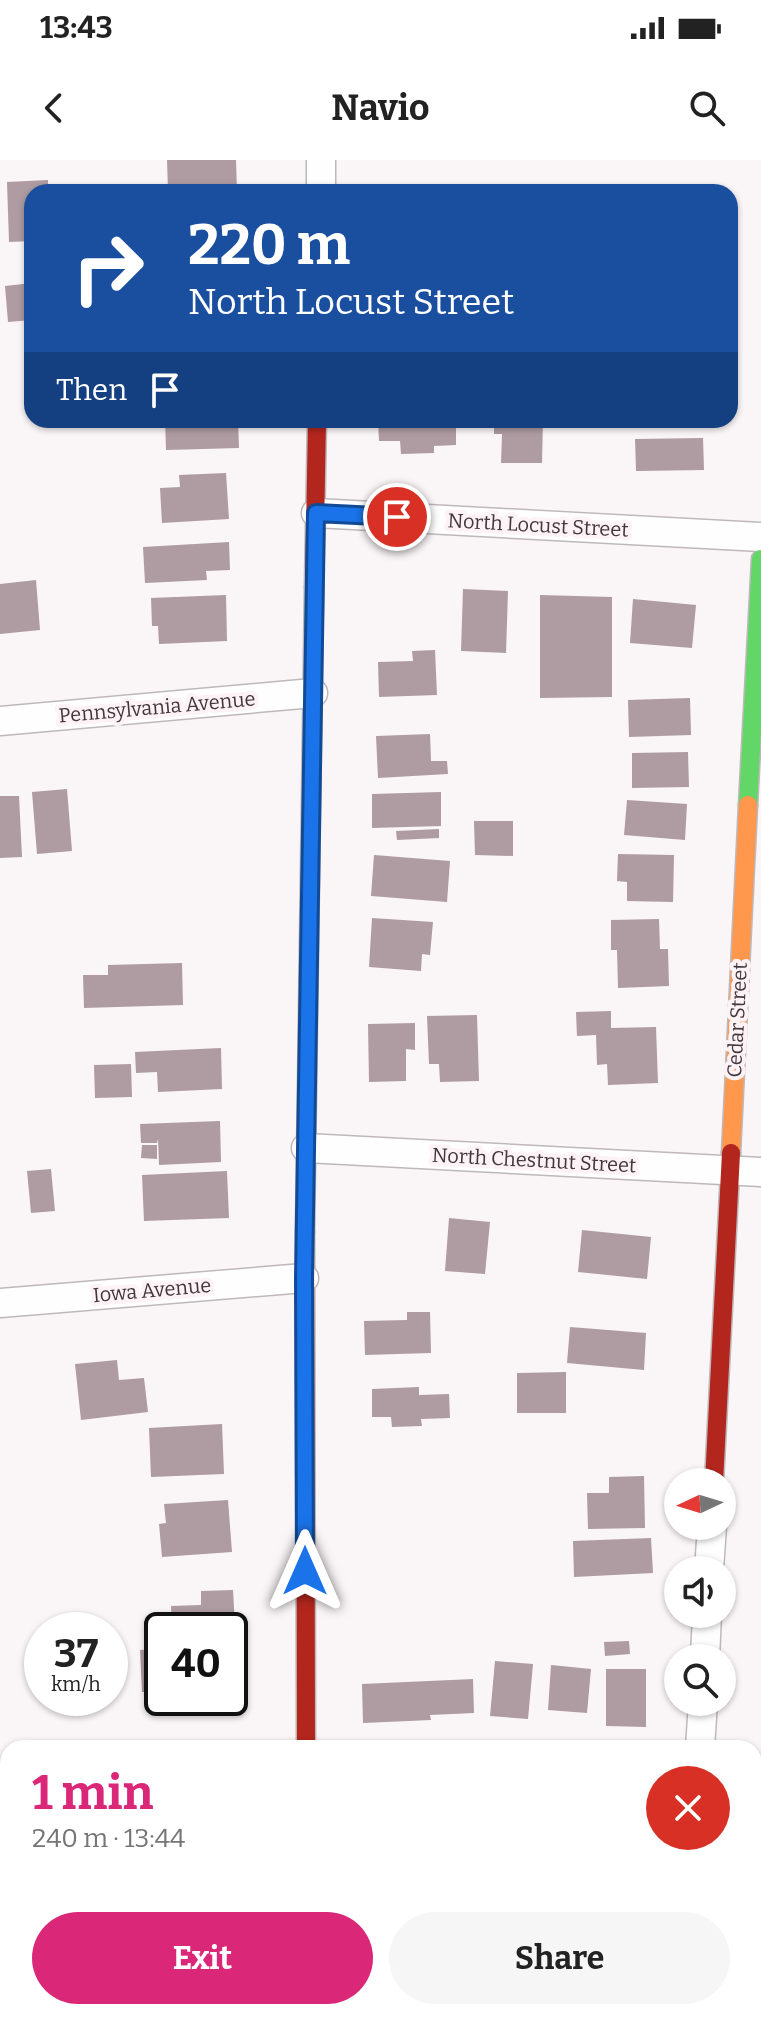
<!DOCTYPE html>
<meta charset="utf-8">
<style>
body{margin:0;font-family:Bitter,serif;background:#f6f6f6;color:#222;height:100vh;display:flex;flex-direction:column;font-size:30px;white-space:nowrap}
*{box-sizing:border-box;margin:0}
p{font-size:26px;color:#767676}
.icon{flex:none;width:44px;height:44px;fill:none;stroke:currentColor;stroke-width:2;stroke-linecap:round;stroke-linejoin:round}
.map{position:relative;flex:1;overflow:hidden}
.sheet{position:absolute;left:0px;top:1580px;width:762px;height:280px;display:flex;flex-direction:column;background:#fff;border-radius:24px 24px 0 0;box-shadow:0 2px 6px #0004}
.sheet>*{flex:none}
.top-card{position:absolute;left:24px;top:24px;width:714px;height:244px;border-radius:24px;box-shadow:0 2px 6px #0004;background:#1a4fa0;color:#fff;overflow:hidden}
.needle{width:52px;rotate:266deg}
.tools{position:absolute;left:664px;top:1308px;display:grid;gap:16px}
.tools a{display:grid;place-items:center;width:72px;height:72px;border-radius:50%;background:#fff;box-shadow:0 2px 6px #0004;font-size:40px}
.speed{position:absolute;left:24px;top:1452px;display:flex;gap:16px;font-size:40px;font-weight:700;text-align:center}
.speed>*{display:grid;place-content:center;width:104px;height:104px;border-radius:50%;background:#fff;box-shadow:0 2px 6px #0004;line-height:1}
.speed small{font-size:20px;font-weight:400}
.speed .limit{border:4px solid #111;border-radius:12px;background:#fff;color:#111}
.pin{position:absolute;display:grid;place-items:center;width:68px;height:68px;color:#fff;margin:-34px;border:4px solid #fff;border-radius:50%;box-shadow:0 2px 8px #0007}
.me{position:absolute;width:88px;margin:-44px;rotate:0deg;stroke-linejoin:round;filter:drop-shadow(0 0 6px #0008)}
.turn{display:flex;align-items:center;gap:28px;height:168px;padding:0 32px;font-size:36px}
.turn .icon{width:104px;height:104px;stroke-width:2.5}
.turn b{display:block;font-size:56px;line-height:68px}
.then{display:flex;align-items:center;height:76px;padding:0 32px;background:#0003;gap:16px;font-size:30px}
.round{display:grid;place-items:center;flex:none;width:84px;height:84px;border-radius:42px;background:#f6f6f6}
.summary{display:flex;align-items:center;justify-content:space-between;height:136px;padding:0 32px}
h1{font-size:48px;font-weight:700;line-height:60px;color:#db2777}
.cta{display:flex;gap:16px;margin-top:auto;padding:16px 32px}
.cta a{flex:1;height:92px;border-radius:48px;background:#db2777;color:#fff;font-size:32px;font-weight:700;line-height:92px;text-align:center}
.cta a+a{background:#f6f6f6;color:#222}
.status{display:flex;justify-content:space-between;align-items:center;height:56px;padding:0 40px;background:#fff;direction:ltr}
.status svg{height:22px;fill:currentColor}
header{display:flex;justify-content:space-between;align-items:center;height:104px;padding:0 32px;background:#fff;font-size:36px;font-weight:700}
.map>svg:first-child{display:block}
.building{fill:#ae9ca2}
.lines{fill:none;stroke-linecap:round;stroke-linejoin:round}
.street-casing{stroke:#bfb8ba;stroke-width:31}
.fast-casing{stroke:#bfb8ba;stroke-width:21}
.slow-casing{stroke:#bfb8ba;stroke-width:21}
.jam-casing{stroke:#bfb8ba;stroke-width:21}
.street{stroke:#fefefe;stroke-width:28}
.fast{stroke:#63d668;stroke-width:18}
.slow{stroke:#ff974d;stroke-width:18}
.jam{stroke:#b3261e;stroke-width:18}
.route-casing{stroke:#114b97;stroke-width:20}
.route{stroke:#1a73e8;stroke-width:14}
.labels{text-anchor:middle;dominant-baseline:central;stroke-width:8;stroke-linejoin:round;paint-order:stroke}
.street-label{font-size:20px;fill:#42373a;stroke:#fdf2f5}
</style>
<div class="status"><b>13:43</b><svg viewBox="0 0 49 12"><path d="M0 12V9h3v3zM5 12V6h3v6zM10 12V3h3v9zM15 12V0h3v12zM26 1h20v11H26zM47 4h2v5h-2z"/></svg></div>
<header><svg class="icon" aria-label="back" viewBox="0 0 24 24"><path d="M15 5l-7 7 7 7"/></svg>Navio<svg class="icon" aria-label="search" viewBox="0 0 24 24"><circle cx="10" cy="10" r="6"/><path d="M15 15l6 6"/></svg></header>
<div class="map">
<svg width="761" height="1860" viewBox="0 0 761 1860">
<rect width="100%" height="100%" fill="#faf5f6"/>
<!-- building -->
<g class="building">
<path d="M 167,0 L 236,0 L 237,32 L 168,32 Z"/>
<path d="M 48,20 L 48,32 L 32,32 L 32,81 L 9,82 L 7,22 Z"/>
<path d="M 32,123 L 32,160 L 8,162 L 5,126 Z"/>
<path d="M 165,260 L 238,260 L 239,288 L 166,290 Z"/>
<path d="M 378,260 L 456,260 L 456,285 L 434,286 L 434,293 L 401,294 L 400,281 L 379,281 Z"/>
<path d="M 494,260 L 543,260 L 542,303 L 501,303 L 502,274 L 494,274 Z"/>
<path d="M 703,278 L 704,310 L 636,311 L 635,279 Z"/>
<path d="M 226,313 L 229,359 L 162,363 L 160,328 L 180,327 L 179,315 Z"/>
<path d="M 229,382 L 230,410 L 206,411 L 207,420 L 145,423 L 143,387 Z"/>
<path d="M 36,420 L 40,470 L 0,474 L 0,424 Z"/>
<path d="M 463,429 L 508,431 L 506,493 L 461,491 Z"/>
<path d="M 226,435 L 227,481 L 159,484 L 158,466 L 152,466 L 151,438 Z"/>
<path d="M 540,435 L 612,437 L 612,537 L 540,538 Z"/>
<path d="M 633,439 L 696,445 L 692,488 L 630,483 Z"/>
<path d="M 435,490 L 437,535 L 379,537 L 378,502 L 413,501 L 412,491 Z"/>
<path d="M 690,538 L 691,575 L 629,577 L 628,540 Z"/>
<path d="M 430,574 L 431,601 L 447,601 L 448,614 L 378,618 L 376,576 Z"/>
<path d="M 688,592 L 689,627 L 632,628 L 632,593 Z"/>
<path d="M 67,629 L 72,691 L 37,694 L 32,632 Z"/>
<path d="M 441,632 L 441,666 L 372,668 L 372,634 Z"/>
<path d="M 0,636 L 19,636 L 22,697 L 0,698 Z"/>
<path d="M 627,640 L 687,644 L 685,680 L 624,675 Z"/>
<path d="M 474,661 L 513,661 L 513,696 L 475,695 Z"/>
<path d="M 439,669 L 439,678 L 397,680 L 396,671 Z"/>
<path d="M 618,694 L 674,695 L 673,742 L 627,741 L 627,722 L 617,721 Z"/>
<path d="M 374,695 L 450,701 L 447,742 L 371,736 Z"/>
<path d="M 372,758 L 433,762 L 430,795 L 422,794 L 421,811 L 369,807 Z"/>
<path d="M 659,759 L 660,789 L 668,789 L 669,826 L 618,828 L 617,790 L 611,790 L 611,760 Z"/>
<path d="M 182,803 L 183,845 L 84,848 L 83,815 L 108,815 L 108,805 Z"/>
<path d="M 611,851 L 611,868 L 656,867 L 658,923 L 608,925 L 607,904 L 597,905 L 596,875 L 577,876 L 576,852 Z"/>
<path d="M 477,855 L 479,921 L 440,922 L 439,904 L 429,904 L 427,856 Z"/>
<path d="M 415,863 L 415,890 L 406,889 L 406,921 L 369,922 L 368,864 Z"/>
<path d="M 221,888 L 222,929 L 158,932 L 157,912 L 136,913 L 135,892 Z"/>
<path d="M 131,904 L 132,937 L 95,938 L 94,905 Z"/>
<path d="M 220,961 L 221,1002 L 159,1005 L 158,979 L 157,983 L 141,983 L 140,964 Z"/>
<path d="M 142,985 L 157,985 L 157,999 L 141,998 Z"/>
<path d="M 51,1009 L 55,1051 L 31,1053 L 27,1011 Z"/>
<path d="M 227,1011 L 229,1058 L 144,1061 L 142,1015 Z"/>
<path d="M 449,1058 L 490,1062 L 485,1114 L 445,1111 Z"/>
<path d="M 582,1070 L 651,1077 L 647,1119 L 578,1112 Z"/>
<path d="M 407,1152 L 430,1152 L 431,1193 L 365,1195 L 364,1161 L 407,1160 Z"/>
<path d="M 570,1167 L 646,1173 L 644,1210 L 567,1203 Z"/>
<path d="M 117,1200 L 119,1220 L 144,1218 L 148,1252 L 81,1260 L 75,1204 Z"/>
<path d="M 566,1212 L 566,1253 L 517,1253 L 517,1213 Z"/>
<path d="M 419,1227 L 419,1235 L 449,1234 L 450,1258 L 421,1259 L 422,1266 L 392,1267 L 391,1257 L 372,1257 L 372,1229 Z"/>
<path d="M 222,1264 L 224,1314 L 151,1317 L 149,1268 Z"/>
<path d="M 644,1316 L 645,1368 L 588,1369 L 587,1333 L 609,1333 L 609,1317 Z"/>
<path d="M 228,1340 L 232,1392 L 162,1397 L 159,1364 L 166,1363 L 164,1344 Z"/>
<path d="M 651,1378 L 653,1413 L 574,1417 L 573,1381 Z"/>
<path d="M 233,1430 L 235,1466 L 172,1469 L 171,1446 L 201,1445 L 201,1431 Z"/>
<path d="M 629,1481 L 630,1494 L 605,1496 L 604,1482 Z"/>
<path d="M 230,1486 L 233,1486 L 235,1528 L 230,1529 Z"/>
<path d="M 162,1489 L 162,1532 L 142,1532 L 140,1490 Z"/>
<path d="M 495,1501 L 533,1504 L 528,1559 L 490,1556 Z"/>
<path d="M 551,1505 L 591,1509 L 587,1553 L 548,1550 Z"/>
<path d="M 606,1509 L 646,1509 L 646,1567 L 606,1566 Z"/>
<path d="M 473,1519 L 474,1553 L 430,1555 L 431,1560 L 363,1563 L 362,1524 Z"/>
<path d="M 388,1855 L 435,1857 L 435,1860 L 388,1860 Z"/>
</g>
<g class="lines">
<defs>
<g id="street">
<path d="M 321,32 L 321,0"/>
<path d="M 316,353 L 761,377"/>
<path d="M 0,561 L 313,533"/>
<path d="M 306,988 L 761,1012"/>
<path d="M 0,1143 L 304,1118"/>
<path d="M 709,1410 L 712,1366"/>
<path d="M 705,1498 L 707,1454"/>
<path d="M 700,1588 L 703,1542"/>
<path d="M 0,1621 L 8,1620"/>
<path d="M 754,1631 L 761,1631"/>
<path d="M 306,1852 L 306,1860"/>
</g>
<g id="fast">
<path d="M 748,645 L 761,399"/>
<path d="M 305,1072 L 314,427"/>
</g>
<path id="slow" d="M 731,993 L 748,645"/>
<g id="jam">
<path d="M 314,427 L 317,260"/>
<path d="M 305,1072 L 306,1588"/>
<path d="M 714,1322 L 731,993"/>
</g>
</defs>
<!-- street casing -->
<use href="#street" class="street-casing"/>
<!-- fast casing -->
<use href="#fast" class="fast-casing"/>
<!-- slow casing -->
<use href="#slow" class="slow-casing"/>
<!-- jam casing -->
<use href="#jam" class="jam-casing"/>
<!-- street -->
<use href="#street" class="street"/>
<!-- fast -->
<use href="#fast" class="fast"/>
<!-- slow -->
<use href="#slow" class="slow"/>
<!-- jam -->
<use href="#jam" class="jam"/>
</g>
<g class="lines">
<defs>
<path id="route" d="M 305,1411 L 304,1118 L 316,353 L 397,357"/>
</defs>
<!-- route casing -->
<use href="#route" class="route-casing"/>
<!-- route -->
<use href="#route" class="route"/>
</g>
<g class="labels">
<!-- street labels -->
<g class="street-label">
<text transform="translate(538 365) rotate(3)">North Locust Street</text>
<text transform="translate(157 547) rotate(-5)">Pennsylvania Avenue</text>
<text transform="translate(737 860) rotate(-87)">Cedar Street</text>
<text transform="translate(534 1000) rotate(3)">North Chestnut Street</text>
<text transform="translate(152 1130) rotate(-5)">Iowa Avenue</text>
</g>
</g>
</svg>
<div class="tools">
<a><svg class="needle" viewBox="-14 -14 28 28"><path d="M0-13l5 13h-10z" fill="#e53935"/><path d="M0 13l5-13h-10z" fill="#767676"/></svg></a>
<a><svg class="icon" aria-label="sound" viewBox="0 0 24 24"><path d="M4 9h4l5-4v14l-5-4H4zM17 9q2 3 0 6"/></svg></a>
<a><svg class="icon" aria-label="search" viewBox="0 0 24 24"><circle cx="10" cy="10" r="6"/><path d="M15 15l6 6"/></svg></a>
</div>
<div class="speed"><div>37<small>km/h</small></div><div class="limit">40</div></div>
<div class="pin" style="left:397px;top:357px;background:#d93025"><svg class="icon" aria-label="arrive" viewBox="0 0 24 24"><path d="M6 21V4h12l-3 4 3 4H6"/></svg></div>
<svg class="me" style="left:305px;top:1411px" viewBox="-20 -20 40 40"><path d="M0-17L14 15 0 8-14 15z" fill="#1a73e8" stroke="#fff" stroke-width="4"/></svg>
<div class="top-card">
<div class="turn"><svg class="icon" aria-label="right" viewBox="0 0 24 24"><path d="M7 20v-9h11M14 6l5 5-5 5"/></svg><div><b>220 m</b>North Locust Street</div></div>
<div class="then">Then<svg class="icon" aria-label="arrive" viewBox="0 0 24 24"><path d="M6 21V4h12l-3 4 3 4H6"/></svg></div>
</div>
<section class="sheet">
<div class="summary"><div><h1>1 min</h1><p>240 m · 13:44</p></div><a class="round" style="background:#d93025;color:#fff"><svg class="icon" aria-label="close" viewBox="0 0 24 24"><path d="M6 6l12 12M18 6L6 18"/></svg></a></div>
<div class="cta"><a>Exit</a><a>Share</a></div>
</section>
</div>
